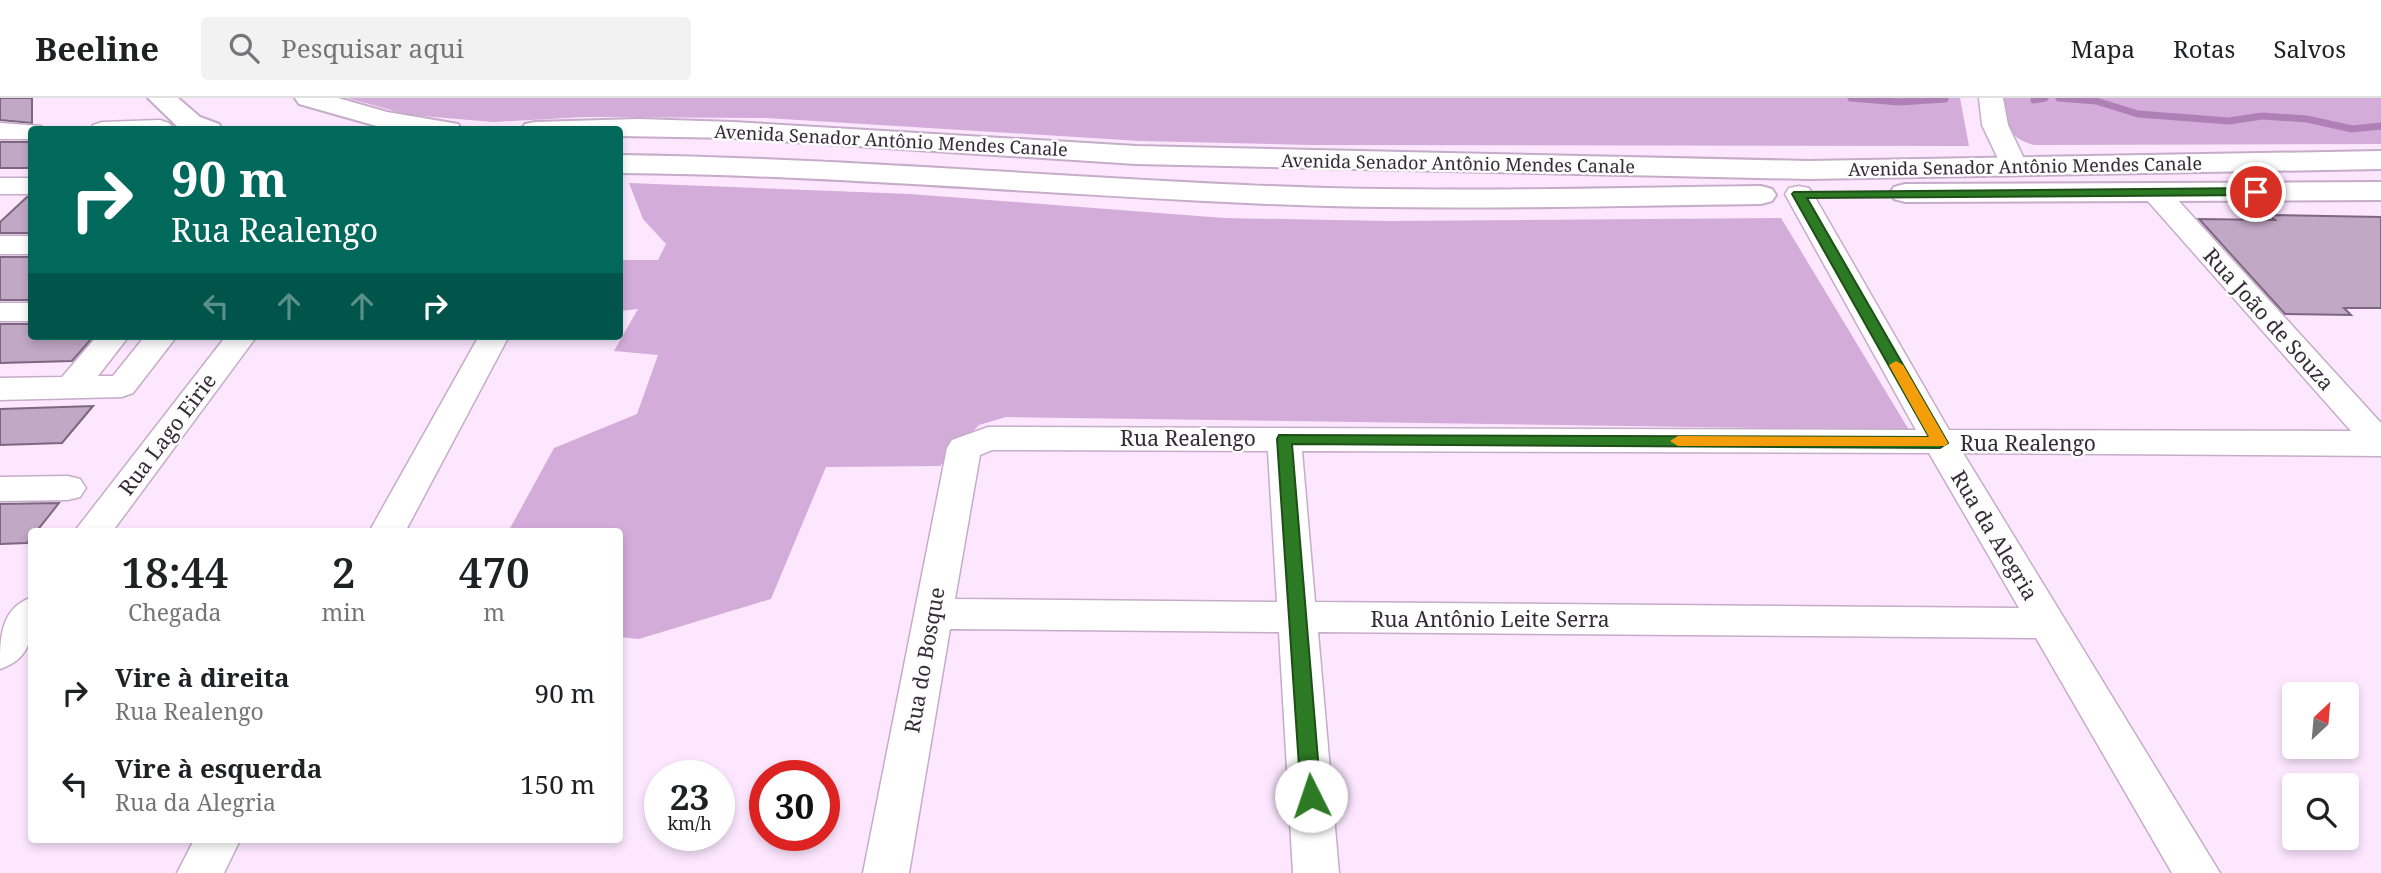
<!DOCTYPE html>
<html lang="pt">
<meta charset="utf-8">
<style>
body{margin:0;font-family:"Noto Serif",serif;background:#f2f2f2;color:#202124;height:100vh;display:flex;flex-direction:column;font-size:26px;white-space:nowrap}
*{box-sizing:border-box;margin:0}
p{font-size:23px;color:#757577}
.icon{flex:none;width:38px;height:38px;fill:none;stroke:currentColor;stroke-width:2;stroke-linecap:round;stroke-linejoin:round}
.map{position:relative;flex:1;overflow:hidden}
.details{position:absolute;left:28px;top:430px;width:595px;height:315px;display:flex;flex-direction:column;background:#fff;border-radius:7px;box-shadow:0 4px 10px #0003}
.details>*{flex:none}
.hud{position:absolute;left:28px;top:28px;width:595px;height:214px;border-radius:7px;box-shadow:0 4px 10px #0003;background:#00695c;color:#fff;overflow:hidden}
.needle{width:46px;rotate:26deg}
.controls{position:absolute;left:2282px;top:584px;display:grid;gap:14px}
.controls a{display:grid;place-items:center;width:77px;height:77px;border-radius:7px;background:#fff;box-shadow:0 4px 10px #0003;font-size:35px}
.speed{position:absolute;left:644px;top:662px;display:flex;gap:14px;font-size:35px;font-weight:700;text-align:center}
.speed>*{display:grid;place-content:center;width:91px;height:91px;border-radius:50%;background:#fff;box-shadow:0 4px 10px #0003;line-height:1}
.speed small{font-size:18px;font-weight:400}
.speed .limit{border:10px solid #d22;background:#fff;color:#111}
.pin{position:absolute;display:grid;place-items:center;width:60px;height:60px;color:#fff;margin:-30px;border:4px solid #fff;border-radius:50%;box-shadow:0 2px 7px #0007}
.me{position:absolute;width:77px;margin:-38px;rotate:356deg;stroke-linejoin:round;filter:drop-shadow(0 0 5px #0008)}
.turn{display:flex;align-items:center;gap:24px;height:147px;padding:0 28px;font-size:32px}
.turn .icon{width:91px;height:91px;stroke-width:2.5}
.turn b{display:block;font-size:49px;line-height:60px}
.lanes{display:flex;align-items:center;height:66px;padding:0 28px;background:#0003;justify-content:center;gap:35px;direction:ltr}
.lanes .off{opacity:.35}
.eta{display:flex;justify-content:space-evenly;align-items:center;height:119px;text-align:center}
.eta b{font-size:42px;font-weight:600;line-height:49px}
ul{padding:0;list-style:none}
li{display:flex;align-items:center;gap:21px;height:91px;padding:0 28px}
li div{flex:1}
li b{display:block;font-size:26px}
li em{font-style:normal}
header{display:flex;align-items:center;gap:42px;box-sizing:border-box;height:98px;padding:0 35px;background:#fff;border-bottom:2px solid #e0e0e0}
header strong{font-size:33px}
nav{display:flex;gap:38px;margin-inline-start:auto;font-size:24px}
.search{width:490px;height:63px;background:#f2f2f2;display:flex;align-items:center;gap:18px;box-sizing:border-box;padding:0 24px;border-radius:7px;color:#757577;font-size:26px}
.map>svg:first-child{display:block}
.green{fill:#d4acda}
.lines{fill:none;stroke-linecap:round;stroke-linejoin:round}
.stream{stroke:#af80b6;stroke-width:7}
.building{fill:#c1a8c5;stroke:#7d6680;stroke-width:2}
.minor-casing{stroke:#c5acc8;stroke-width:3}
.major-casing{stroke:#c5acc8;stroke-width:4}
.minor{fill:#fff;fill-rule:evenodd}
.major{fill:#fff;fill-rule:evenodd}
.route{fill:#2c7a23;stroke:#1d4f17;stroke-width:2}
.slow{fill:#f59e0b}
.labels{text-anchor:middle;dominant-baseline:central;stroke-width:5;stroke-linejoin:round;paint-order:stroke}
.far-street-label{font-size:18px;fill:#352b36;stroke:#fcfcfc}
.street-label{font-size:21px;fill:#352b36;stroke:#fcfcfc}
</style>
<header>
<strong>Beeline</strong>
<div class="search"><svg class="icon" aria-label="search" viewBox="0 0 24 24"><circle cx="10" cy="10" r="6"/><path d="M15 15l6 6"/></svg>Pesquisar aqui</div>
<nav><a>Mapa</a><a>Rotas</a><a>Salvos</a></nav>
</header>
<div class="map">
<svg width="2381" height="775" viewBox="0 0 2381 775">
<rect width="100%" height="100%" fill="#fce7ff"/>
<!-- green -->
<g class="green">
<path d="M 347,0 L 1960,0 L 1969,48 L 1311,47 L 1140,43 L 766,20 L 585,19 L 493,24 L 409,17 Z"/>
<path d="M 1999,0 L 2381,0 L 2381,46 L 2034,47 C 2006,39 2006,26 1999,0 Z"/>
<path d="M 629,85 L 910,96 L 1224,120 L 1387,123 L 1781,120 L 1909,332 L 1006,319 L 979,327 L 940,368 L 826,369 L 771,501 L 639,541 L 620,539 L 620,434 L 508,434 L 554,350 L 637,316 L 658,257 L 614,253 L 638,211 L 620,213 L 620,162 L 658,162 L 666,146 L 643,121 Z"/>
</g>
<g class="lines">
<!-- stream -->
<g class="stream">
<path d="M 1851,0 L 1899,4 L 1945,1"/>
<path d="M 2059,0 L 2096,3 L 2138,16 L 2229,23 L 2262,18 L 2307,21 L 2352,31 L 2381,28"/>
<path d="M 2034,2 L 2045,0"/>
</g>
</g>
<!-- building -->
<g class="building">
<path d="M 0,0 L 32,0 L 32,25 L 0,22 Z"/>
<rect x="0" y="44" width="32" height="26"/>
<path d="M 27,99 L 32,99 L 32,135 L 0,135 L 0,124 Z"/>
<path d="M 2269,117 L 2381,119 L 2381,210 L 2344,210 L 2351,217 L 2285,216 L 2199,121 L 2275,122 Z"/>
<rect x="0" y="159" width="32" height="43"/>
<path d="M 0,226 L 32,226 L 32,238 L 94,238 L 72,263 L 0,265 Z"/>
<path d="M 93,308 L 62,345 L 0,347 L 0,311 Z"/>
<path d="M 59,405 L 36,434 L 32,434 L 32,440 L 27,445 L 0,446 L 0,406 Z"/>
</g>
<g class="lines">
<defs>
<g id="minor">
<path d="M 1979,0 L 2003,0 L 2008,27 L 2027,67 L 2023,73 L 2014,75 L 2005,73 L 2001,67 L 1982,27 Z"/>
<path d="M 160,22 L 169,25 L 173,30 L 90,32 L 93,27 L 102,24 Z"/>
<path d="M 0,25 L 41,28 L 44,32 L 32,32 L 32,41 L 0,41 Z"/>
<rect x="0" y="80" width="32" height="16"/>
<path d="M 2156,87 L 2166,89 L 2381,325 L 2381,358 L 1963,355 L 2220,775 L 2172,775 L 2036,540 L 1318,534 L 1339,775 L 1293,775 L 1279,534 L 950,531 L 909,775 L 863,775 L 947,350 L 952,342 L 988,329 L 1916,332 L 1785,96 L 1789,90 L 1799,88 L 1809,90 L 1813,96 L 1949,332 L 2351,333 L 2146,101 L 2142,95 L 2146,89 ZM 992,352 L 1268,353 L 1277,504 L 955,501 L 980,357 ZM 1302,353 L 1929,355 L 2019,510 L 1315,504 Z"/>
<rect x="0" y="138" width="32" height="18"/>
<rect x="0" y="205" width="32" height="18"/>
<path d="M 97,238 L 129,238 L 98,278 L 113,278 L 145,238 L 177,238 L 133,295 L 122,299 L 0,302 L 0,280 L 62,279 Z"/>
<path d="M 226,238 L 257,238 L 112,434 L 74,434 Z"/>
<path d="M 479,238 L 509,238 L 405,434 L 369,434 Z"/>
<path d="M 68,378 L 80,381 L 86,390 L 80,399 L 68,402 L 0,403 L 0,379 Z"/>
<path d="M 32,499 C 32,531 36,559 0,571 C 0,539 0,511 32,499 Z"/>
<path d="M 194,742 L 240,742 L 224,775 L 177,775 Z"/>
</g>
<g id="major">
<path d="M 148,0 L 178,0 L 200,19 L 219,26 L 223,32 L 180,31 Z"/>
<path d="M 295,0 L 338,0 L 387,14 L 458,26 L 462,32 L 384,30 L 299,6 Z"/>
<path d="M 639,21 L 733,24 L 1136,48 L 1808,63 L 2381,53 L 2381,71 L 1808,81 L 1136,66 L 733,40 L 620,38 L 620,32 L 521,32 L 525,26 L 535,24 Z"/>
<path d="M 620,57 C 836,60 1052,79 1268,88 C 1432,95 1597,90 1761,88 L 1772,91 L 1776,97 L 1772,103 L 1761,106 C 1597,108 1432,113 1268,106 C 1052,97 836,77 620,75 Z"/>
<path d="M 2381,84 L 2381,102 L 1905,104 L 1894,101 L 1890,95 L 1894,89 L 1905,86 Z"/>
</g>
</defs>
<!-- minor casing -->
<use href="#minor" class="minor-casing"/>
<!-- major casing -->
<use href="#major" class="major-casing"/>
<!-- minor -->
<use href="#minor" class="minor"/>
<!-- major -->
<use href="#major" class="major"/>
</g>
<!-- route -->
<path class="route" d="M 2256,90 L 2260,92 L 2260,97 L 1807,100 L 1948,345 L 1940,350 L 1292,346 L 1321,698 L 1318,704 L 1311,707 L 1304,704 L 1301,698 L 1277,341 L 1279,337 L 1929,339 L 1792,96 L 1794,94 Z"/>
<!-- slow -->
<path class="slow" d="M 1896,263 L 1903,267 L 1948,345 L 1945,348 L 1678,348 L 1670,343 L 1678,338 L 1929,339 L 1889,267 Z"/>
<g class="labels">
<!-- far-street labels -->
<g class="far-street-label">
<text transform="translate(891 42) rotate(3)">Avenida Senador Antônio Mendes Canale</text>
<text transform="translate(1458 65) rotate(1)">Avenida Senador Antônio Mendes Canale</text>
<text transform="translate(2025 68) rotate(-1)">Avenida Senador Antônio Mendes Canale</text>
</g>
<!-- street labels -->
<g class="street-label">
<text transform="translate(2269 221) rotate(48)">Rua João de Souza</text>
<text transform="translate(167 336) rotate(-53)">Rua Lago Eirie</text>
<text x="1188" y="340">Rua Realengo</text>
<text x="2028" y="345">Rua Realengo</text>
<text transform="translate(1995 437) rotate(59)">Rua da Alegria</text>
<text x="1490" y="521">Rua Antônio Leite Serra</text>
<text transform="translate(924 562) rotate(-80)">Rua do Bosque</text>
</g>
</g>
</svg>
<div class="controls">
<a><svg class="needle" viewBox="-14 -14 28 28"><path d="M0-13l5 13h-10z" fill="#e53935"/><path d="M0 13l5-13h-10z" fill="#757577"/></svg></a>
<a><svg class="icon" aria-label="search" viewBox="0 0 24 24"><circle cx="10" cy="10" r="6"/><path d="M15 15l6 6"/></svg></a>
</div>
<div class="speed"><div>23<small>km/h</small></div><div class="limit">30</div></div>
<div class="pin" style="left:2256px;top:94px;background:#d93025"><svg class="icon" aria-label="arrive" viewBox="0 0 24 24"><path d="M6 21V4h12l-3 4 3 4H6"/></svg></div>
<svg class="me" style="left:1311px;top:698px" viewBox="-20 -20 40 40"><circle r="19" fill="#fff"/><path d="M0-13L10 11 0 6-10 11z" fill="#2c7a23"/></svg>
<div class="hud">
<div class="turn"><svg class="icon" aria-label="right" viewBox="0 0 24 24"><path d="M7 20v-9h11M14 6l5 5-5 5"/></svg><div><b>90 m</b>Rua Realengo</div></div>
<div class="lanes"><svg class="icon off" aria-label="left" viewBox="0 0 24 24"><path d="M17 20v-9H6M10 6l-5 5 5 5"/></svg><svg class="icon off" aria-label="ahead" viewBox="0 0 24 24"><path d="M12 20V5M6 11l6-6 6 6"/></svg><svg class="icon off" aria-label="ahead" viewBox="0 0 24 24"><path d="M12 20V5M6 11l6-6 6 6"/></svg><svg class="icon" aria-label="right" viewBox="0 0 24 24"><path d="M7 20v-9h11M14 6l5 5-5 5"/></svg></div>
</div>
<section class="details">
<div class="eta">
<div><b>18:44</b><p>Chegada</p></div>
<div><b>2</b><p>min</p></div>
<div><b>470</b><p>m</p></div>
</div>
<ul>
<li><svg class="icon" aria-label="right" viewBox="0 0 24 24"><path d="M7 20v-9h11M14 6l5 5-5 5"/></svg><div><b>Vire à direita</b><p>Rua Realengo</p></div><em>90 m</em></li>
<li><svg class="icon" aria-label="left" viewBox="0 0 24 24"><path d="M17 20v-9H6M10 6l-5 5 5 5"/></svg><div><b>Vire à esquerda</b><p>Rua da Alegria</p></div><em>150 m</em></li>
</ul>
</section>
</div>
